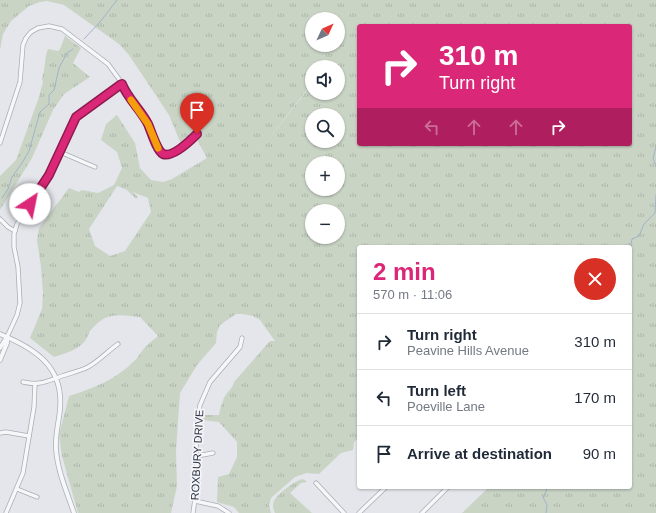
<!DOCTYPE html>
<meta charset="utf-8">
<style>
body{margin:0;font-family:Arial,sans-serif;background:#f2f2f3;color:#1f2937;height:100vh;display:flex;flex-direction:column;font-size:15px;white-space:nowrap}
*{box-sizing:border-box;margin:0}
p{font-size:13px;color:#747a83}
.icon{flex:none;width:22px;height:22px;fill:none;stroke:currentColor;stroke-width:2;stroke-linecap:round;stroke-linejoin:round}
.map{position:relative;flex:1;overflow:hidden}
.side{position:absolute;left:357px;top:245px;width:275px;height:244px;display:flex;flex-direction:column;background:#fff;border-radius:4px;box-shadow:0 1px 3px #0004}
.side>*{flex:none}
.top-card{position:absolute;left:357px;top:24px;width:275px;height:122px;border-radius:4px;box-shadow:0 1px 3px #0004;background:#db2777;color:#fff;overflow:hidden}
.needle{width:26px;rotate:46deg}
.controls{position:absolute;left:305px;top:12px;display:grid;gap:8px}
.controls a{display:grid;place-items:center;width:40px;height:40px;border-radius:50%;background:#fff;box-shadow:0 1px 3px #0004;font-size:20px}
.pin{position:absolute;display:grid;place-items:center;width:34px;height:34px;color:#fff;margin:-41px -17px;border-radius:50% 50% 50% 0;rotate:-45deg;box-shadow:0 0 4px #0007}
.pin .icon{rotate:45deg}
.me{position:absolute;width:44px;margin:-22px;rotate:34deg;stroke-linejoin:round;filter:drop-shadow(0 0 3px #0008)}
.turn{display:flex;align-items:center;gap:14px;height:84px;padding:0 16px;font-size:18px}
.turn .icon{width:52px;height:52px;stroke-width:2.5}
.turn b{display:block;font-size:28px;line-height:34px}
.lanes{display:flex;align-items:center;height:38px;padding:0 16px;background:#0003;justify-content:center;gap:20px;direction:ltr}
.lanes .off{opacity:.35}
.round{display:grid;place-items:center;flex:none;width:42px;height:42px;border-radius:21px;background:#f2f2f3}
.summary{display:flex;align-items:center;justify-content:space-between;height:68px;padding:0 16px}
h1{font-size:24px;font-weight:700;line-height:30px;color:#db2777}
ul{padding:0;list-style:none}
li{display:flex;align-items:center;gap:12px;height:56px;padding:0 16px;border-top:1px solid #e0e1e3}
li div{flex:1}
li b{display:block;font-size:15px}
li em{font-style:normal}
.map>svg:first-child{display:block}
.grass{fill:url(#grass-tufts);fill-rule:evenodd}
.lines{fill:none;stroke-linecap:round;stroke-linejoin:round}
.stream{stroke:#a1b3c9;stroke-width:1}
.minor-casing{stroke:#a9adb5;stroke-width:5}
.tertiary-casing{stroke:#a9adb5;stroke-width:5.5}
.minor{stroke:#f6f7f9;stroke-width:3.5}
.tertiary{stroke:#f6f7f9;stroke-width:4}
.route-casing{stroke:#8e194d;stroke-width:10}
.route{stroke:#db2777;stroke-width:7}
.slow{stroke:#f59e0b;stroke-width:7}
.labels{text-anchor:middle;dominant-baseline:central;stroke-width:3.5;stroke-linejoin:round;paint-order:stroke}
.street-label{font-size:11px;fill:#2c3343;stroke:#f4f5f8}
</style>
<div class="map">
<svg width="656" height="513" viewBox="0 0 656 513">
<defs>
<pattern id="grass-tufts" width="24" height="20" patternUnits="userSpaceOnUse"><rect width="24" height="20" fill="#c9d4c5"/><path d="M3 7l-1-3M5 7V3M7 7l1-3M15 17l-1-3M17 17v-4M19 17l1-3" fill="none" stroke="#adb6aa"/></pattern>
</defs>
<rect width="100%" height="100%" fill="#e4e6eb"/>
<!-- grass -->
<g class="grass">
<path d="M 0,0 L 656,0 L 656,513 L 462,513 L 489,487 L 630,487 L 630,247 L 359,247 L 359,438 L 354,442 L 353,450 L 341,453 L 319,474 L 306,473 L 295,477 L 271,498 L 269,505 L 271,513 L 239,513 L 234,507 L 217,502 L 218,477 L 229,474 L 237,457 L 237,442 L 219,422 L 201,420 L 201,415 L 219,415 C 220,408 222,402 225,396 C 228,391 233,388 234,382 L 270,341 L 275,341 L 260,320 L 253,316 L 243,314 L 236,314 L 220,325 L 217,332 L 216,343 L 197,365 L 180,393 L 176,451 L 177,486 L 171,513 L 78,513 L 62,456 L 59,435 L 69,396 C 92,389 117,379 134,361 C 137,359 138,356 140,354 C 144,347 151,342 158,336 L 140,317 C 118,315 106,311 90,331 C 88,335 87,339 84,342 C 78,350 63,354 54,357 L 30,338 L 42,309 L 43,293 L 41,267 L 37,240 L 39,228 L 69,188 L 79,192 L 82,190 L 98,193 L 114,185 L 122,168 L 117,152 L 101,140 L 106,124 L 117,115 L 135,143 L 140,168 L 151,180 L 163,182 L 172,179 L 207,158 L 197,140 L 201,138 L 195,131 L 181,144 L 169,115 L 129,55 L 119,44 L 64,5 L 47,1 L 40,2 L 29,6 L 11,21 L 3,34 L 0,50 ZM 312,19 L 338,19 L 338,45 L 312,45 ZM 359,26 L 630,26 L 630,144 L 359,144 ZM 312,67 L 338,67 L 338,93 L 312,93 L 312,84 L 258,153 L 312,83 ZM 312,115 L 338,115 L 338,141 L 312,141 ZM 312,163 L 338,163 L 338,189 L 312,189 ZM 117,186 L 127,190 L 136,199 L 138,197 L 133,192 L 148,198 L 151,212 L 125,251 L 110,256 L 95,246 L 89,229 ZM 312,211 L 338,211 L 338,237 L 312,237 Z"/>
<path d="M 65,36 L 81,48 L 73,63 L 90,77 L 64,94 L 53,110 L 32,158 L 0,210 L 0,176 L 16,160 L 38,100 L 43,82 L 42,79 C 45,71 45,54 48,49 L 58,51 L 60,49 Z"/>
<path d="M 302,479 L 305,480 L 307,482 L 301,483 L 290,493 L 312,513 L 275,513 C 273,509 272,505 274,501 C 277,494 295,481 302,479 Z"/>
</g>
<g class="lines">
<!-- stream -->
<g class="stream">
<path d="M 84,39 L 100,22 L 117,0"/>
<path d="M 656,147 L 653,158 L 656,166"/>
<path d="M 2,198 L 8,189 L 12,177 L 22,163 L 29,151 L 40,112 L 49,104 L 49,95 L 54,90 L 59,68 L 67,53 L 73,49"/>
<path d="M 626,247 L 631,244 L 632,239 L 639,236 L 644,224 L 655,213 L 656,195"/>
<path d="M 546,513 L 547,505 L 543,497 L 546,492 L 547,487"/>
</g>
<defs>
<g id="minor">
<path d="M 0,143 L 20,82 L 23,45 L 26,38 L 31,32 L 38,28 L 49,26 L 62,29 L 108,64 L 119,79 L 127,95 L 148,124 L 161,153 L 167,155 L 183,147 L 197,134"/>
<path d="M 60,152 L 95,167"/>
<path d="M 0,219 L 8,227 L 15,231"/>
<path d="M 7,337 L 17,315 L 20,303 L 18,267 L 14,247 L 14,234 L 17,224 L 49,175 L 74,120 L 81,112 L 122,84"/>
<path d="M 23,382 C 40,386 47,381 62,376 C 71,373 80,371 88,367 C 99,361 108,351 118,344"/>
<path d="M 0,433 L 6,432 L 29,436"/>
<path d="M 197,456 L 213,453"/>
<path d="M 316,483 L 344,513"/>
<path d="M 17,489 L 37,497"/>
<path d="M 195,501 L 218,506 L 229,513"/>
<path d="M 6,513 L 23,473 L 34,407 L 35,384"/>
<path d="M 193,513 L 197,485 L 196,436 L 200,405 L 210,382 L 240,347 L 242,338"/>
<path d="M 359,513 L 386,487"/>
<path d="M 422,513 L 448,487"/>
</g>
<g id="tertiary">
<path d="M 0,334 C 34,348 64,366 60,409 C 59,422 55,435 56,448 C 57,470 67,492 74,513"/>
<path d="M 0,348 L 7,337"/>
<path d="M 0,360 L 7,343 L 7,337"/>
</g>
</defs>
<!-- minor casing -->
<use href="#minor" class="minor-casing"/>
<!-- tertiary casing -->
<use href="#tertiary" class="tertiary-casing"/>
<!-- minor -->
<use href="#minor" class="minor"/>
<!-- tertiary -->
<use href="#tertiary" class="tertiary"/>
</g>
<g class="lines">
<defs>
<path id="route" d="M 30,204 L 49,175 L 76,117 L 120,85 L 122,84 C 128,99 141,110 148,124 C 151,131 157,151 163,154 C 173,158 191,140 197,134"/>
</defs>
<!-- route casing -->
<use href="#route" class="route-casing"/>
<!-- route -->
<use href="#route" class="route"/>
<!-- slow -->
<path class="slow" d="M 131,100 L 148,124 L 158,148"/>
</g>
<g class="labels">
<!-- street labels -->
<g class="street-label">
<text transform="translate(197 455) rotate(-87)">ROXBURY DRIVE</text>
</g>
</g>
</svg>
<div class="controls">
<a><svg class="needle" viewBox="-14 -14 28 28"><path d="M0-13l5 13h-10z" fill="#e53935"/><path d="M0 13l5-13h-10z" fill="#747a83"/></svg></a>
<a><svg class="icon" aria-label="sound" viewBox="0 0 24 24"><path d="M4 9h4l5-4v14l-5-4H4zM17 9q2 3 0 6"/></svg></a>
<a><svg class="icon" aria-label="search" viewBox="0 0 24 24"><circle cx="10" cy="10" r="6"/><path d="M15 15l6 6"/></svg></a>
<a>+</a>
<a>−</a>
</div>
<div class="pin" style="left:197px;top:134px;background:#d93025"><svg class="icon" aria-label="arrive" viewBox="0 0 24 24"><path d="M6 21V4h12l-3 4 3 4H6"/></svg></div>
<svg class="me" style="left:30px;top:204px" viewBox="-20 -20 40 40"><circle r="19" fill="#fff"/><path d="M0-13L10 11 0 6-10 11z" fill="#db2777"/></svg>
<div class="top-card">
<div class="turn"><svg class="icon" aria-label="right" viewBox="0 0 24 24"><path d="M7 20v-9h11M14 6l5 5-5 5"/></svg><div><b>310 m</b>Turn right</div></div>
<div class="lanes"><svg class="icon off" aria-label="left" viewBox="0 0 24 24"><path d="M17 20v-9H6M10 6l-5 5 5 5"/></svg><svg class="icon off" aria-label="ahead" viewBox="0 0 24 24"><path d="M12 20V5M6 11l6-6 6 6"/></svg><svg class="icon off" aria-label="ahead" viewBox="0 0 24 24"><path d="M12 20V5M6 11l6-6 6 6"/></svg><svg class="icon" aria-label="right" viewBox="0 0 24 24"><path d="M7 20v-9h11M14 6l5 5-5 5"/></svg></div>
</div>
<section class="side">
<div class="summary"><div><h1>2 min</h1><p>570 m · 11:06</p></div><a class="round" style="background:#d93025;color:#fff"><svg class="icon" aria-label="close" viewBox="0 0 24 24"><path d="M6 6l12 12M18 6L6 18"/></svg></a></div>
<ul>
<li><svg class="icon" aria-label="right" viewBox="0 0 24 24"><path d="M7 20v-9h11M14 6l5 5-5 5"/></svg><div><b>Turn right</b><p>Peavine Hills Avenue</p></div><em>310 m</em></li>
<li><svg class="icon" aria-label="left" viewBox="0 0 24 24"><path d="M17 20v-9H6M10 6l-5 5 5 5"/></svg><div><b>Turn left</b><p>Poeville Lane</p></div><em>170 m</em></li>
<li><svg class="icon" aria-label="arrive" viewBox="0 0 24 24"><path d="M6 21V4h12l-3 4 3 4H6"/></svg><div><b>Arrive at destination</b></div><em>90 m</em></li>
</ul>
</section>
</div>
